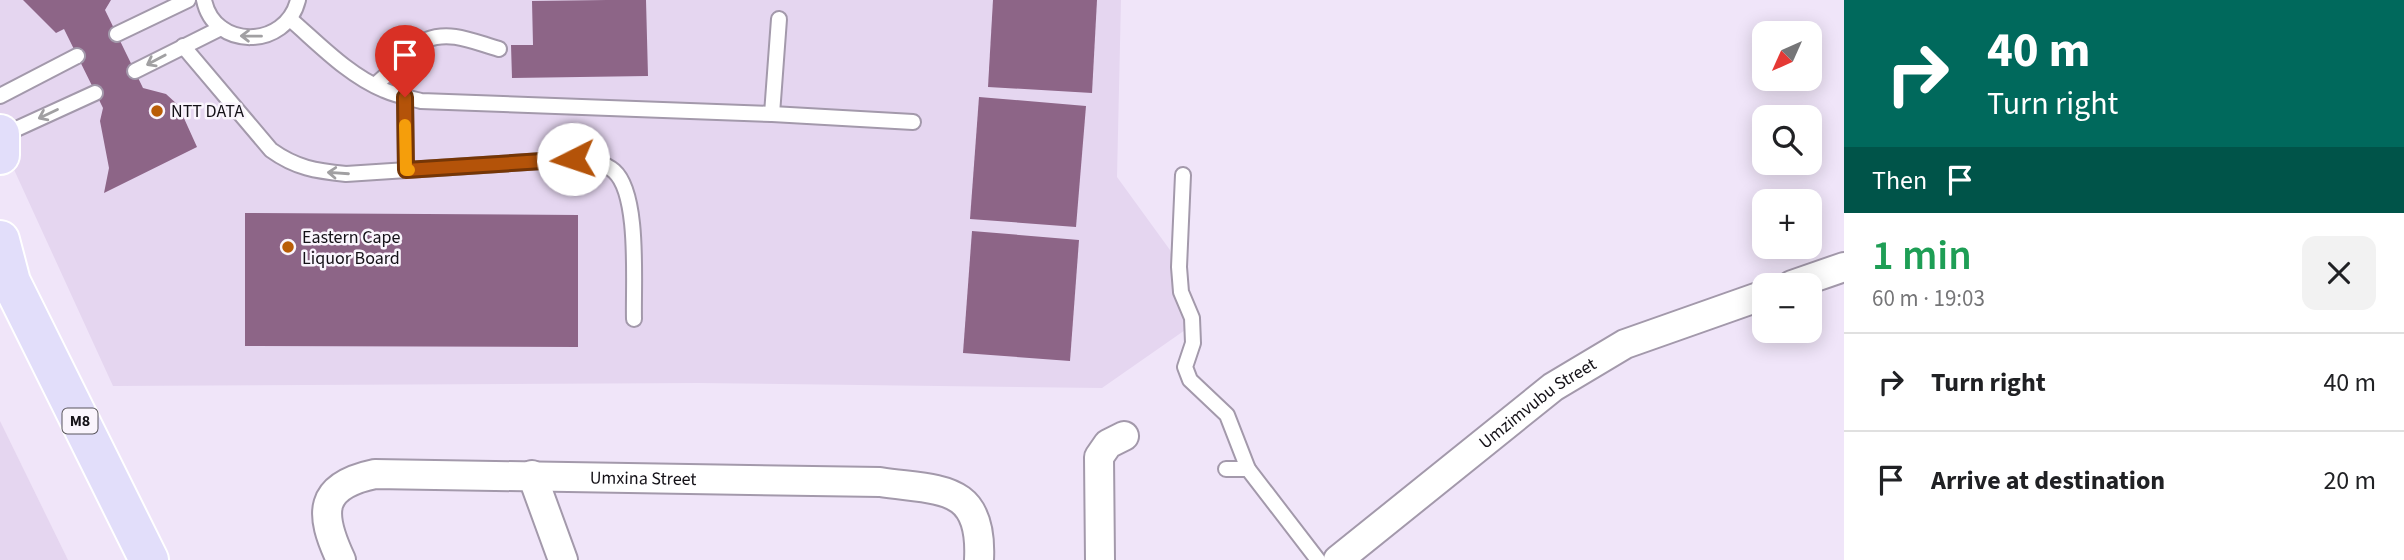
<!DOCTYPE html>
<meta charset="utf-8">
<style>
body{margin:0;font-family:"Source Sans 3",sans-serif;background:#f2f2f2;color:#202124;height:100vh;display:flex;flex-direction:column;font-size:26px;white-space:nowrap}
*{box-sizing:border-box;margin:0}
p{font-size:23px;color:#757577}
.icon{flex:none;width:38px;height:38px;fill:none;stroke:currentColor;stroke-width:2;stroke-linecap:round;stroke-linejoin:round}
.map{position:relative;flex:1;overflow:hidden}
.drawer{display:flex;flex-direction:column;background:#fff;width:560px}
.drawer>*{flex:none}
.hud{background:#00695c;color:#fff;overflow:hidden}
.needle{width:46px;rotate:225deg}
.fabs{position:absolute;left:1752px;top:21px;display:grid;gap:14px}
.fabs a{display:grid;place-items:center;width:70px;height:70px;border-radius:14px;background:#fff;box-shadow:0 4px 18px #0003;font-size:35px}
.pin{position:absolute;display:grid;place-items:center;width:60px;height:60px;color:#fff;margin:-72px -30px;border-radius:50% 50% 50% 0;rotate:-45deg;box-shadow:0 0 7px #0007}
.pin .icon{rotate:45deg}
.me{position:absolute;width:77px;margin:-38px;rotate:266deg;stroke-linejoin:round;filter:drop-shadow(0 0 5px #0008)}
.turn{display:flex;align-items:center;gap:24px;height:147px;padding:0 28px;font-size:32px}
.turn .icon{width:91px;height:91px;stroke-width:2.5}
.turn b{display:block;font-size:49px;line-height:60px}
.then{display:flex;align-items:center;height:66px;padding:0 28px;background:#0003;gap:14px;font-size:26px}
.round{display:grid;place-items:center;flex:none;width:74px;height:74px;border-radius:14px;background:#f2f2f2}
.overview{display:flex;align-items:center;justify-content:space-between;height:119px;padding:0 28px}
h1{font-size:42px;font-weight:600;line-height:52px;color:#1e9e55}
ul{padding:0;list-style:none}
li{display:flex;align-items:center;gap:21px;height:98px;padding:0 28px;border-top:2px solid #e0e0e0}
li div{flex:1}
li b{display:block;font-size:26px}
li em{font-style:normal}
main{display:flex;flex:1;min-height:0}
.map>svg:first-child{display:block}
.built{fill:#e5d6f0}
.building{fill:#8d6587}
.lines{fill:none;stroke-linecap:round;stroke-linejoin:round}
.service-casing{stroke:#a399ab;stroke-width:18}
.minor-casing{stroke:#a399ab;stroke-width:32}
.primary-casing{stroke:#fff;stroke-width:42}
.service{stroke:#fff;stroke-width:14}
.minor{stroke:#fff;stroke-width:28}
.primary{stroke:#e2defa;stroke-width:38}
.oneway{stroke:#a1a0a2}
.route-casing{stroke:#753606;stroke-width:18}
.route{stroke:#b45309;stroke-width:12}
.slow{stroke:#f59e0b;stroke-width:12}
.poi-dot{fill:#b95d07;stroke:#faf5fd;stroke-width:2.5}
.labels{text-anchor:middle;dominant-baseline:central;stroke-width:5;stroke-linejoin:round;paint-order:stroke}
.shield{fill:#faf5fd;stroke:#59555c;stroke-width:2}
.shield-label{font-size:16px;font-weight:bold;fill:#141117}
.poi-label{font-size:18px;fill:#141117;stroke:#faf5fd;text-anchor:start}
.street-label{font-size:18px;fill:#141117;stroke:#faf5fd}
</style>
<main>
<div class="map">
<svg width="1844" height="560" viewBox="0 0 1844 560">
<rect width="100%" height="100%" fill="#f0e5f9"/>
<!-- built -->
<g class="built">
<path d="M 0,0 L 1121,0 L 1117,177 L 1170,250 L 1188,328 L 1102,388 L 698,383 L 113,386 L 0,139 Z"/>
<path d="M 0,421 L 68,560 L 0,560 Z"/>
</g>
<!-- building -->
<g class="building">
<path d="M 23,0 L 111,0 L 105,10 L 143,88 L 166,94 L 178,105 L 197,147 L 104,193 L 109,168 L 100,121 L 103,108 L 64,29 L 56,33 Z"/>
<path d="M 606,0 L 646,0 L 648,76 L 512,78 L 511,45 L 533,45 L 532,1 Z"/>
<path d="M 993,0 L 1097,0 L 1092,93 L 988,87 Z"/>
<path d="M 979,97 L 1086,106 L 1076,227 L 970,219 Z"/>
<path d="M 245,213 L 578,215 L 578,347 L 245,346 Z"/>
<path d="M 972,231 L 1079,240 L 1070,361 L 963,353 Z"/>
</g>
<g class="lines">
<defs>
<g id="service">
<path d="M 204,0 C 214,50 286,49 298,0"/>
<path d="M 290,19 C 319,44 348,75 384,90 C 395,95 409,98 421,101 L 772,114 L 913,122"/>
<path d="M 117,34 L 188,0"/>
<path d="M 183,46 L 271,150 C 296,168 316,171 346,174 L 573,159 C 586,161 603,161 614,171 C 640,194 633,284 634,319"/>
<path d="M 135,71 L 221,28"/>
<path d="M 375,85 L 426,40 C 451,30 474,42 499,49"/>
<path d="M 0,96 L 77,56"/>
<path d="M 405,97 L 406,170"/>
<path d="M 772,114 L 779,19"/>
<path d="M 1,136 L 95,93"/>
<path d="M 1183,175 L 1179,267 L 1181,292 L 1192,318 L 1193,343 L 1185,367 L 1190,380 L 1227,415 L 1248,469"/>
<path d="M 1226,469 L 1248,469 L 1318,560"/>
</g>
<g id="minor">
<path d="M 1792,285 L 1844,267"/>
<path d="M 532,475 L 563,560"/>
<path id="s1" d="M 341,560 C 319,513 318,486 375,474 L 880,482 C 939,491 983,483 979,560"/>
<path d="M 1100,560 L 1099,457 L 1108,444 L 1124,436"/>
<path id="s2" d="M 1338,560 L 1553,387 L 1625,344 L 1764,295"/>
</g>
<g id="primary">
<path d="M 0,134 L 0,155"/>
<path d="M 0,240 L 11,282 L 149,560"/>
</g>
</defs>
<!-- service casing -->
<use href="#service" class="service-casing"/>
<!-- minor casing -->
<use href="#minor" class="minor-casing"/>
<!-- primary casing -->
<use href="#primary" class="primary-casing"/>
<!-- service -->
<use href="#service" class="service"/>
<!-- minor -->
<use href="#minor" class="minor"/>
<!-- primary -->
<use href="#primary" class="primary"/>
</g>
<!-- one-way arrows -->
<defs><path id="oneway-shaft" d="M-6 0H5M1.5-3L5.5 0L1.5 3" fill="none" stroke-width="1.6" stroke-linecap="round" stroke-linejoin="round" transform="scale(1.75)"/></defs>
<g class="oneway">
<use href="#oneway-shaft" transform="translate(251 36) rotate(-179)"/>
<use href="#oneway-shaft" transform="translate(156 60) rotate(152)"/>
<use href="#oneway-shaft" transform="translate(48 114) rotate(155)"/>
<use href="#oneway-shaft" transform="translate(338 173) rotate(-176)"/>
</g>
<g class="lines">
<defs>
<path id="route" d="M 405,97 L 406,170 L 573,159"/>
</defs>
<!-- route casing -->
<use href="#route" class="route-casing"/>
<!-- route -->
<use href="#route" class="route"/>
<!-- slow -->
<path class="slow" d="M 405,125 L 406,170 L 409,170"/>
</g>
<!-- markers -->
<g class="poi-dot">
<circle cx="157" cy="111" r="7"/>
<circle cx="288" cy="247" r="7"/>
</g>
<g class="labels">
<!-- shield labels -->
<rect class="shield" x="62.5" y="408.5" width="35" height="25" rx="5"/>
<g class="shield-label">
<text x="80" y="421">M8</text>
</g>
<!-- poi labels -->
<g class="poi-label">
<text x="171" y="111">NTT DATA</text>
<text x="302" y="237">Eastern Cape<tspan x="302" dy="21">Liquor Board</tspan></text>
</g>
<!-- street labels -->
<g class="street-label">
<text stroke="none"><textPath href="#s2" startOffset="254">Umzimvubu Street</textPath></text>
<text stroke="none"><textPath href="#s1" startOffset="385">Umxina Street</textPath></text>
</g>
</g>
</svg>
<div class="fabs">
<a><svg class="needle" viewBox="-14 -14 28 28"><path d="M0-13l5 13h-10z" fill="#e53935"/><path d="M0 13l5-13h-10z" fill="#757577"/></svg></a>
<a><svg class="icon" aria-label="search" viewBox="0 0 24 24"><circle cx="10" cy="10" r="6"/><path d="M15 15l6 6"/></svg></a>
<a>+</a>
<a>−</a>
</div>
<div class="pin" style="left:405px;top:97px;background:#d93025"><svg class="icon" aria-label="arrive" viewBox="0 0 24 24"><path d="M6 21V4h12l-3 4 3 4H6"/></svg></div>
<svg class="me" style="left:573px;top:159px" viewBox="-20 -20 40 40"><circle r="19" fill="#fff"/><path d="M0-13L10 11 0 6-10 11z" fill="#b45309"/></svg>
</div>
<section class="drawer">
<div class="hud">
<div class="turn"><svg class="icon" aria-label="right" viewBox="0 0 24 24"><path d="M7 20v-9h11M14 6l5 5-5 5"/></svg><div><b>40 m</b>Turn right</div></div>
<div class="then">Then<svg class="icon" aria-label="arrive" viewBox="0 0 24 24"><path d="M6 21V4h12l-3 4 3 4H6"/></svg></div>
</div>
<div class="overview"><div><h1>1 min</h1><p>60 m · 19:03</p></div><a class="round"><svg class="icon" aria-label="close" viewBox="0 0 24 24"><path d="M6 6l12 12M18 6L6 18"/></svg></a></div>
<ul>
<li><svg class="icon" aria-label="right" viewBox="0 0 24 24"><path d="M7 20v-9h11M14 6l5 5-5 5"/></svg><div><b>Turn right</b></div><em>40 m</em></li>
<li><svg class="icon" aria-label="arrive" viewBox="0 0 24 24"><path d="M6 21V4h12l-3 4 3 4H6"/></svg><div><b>Arrive at destination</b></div><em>20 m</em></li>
</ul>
</section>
</main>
